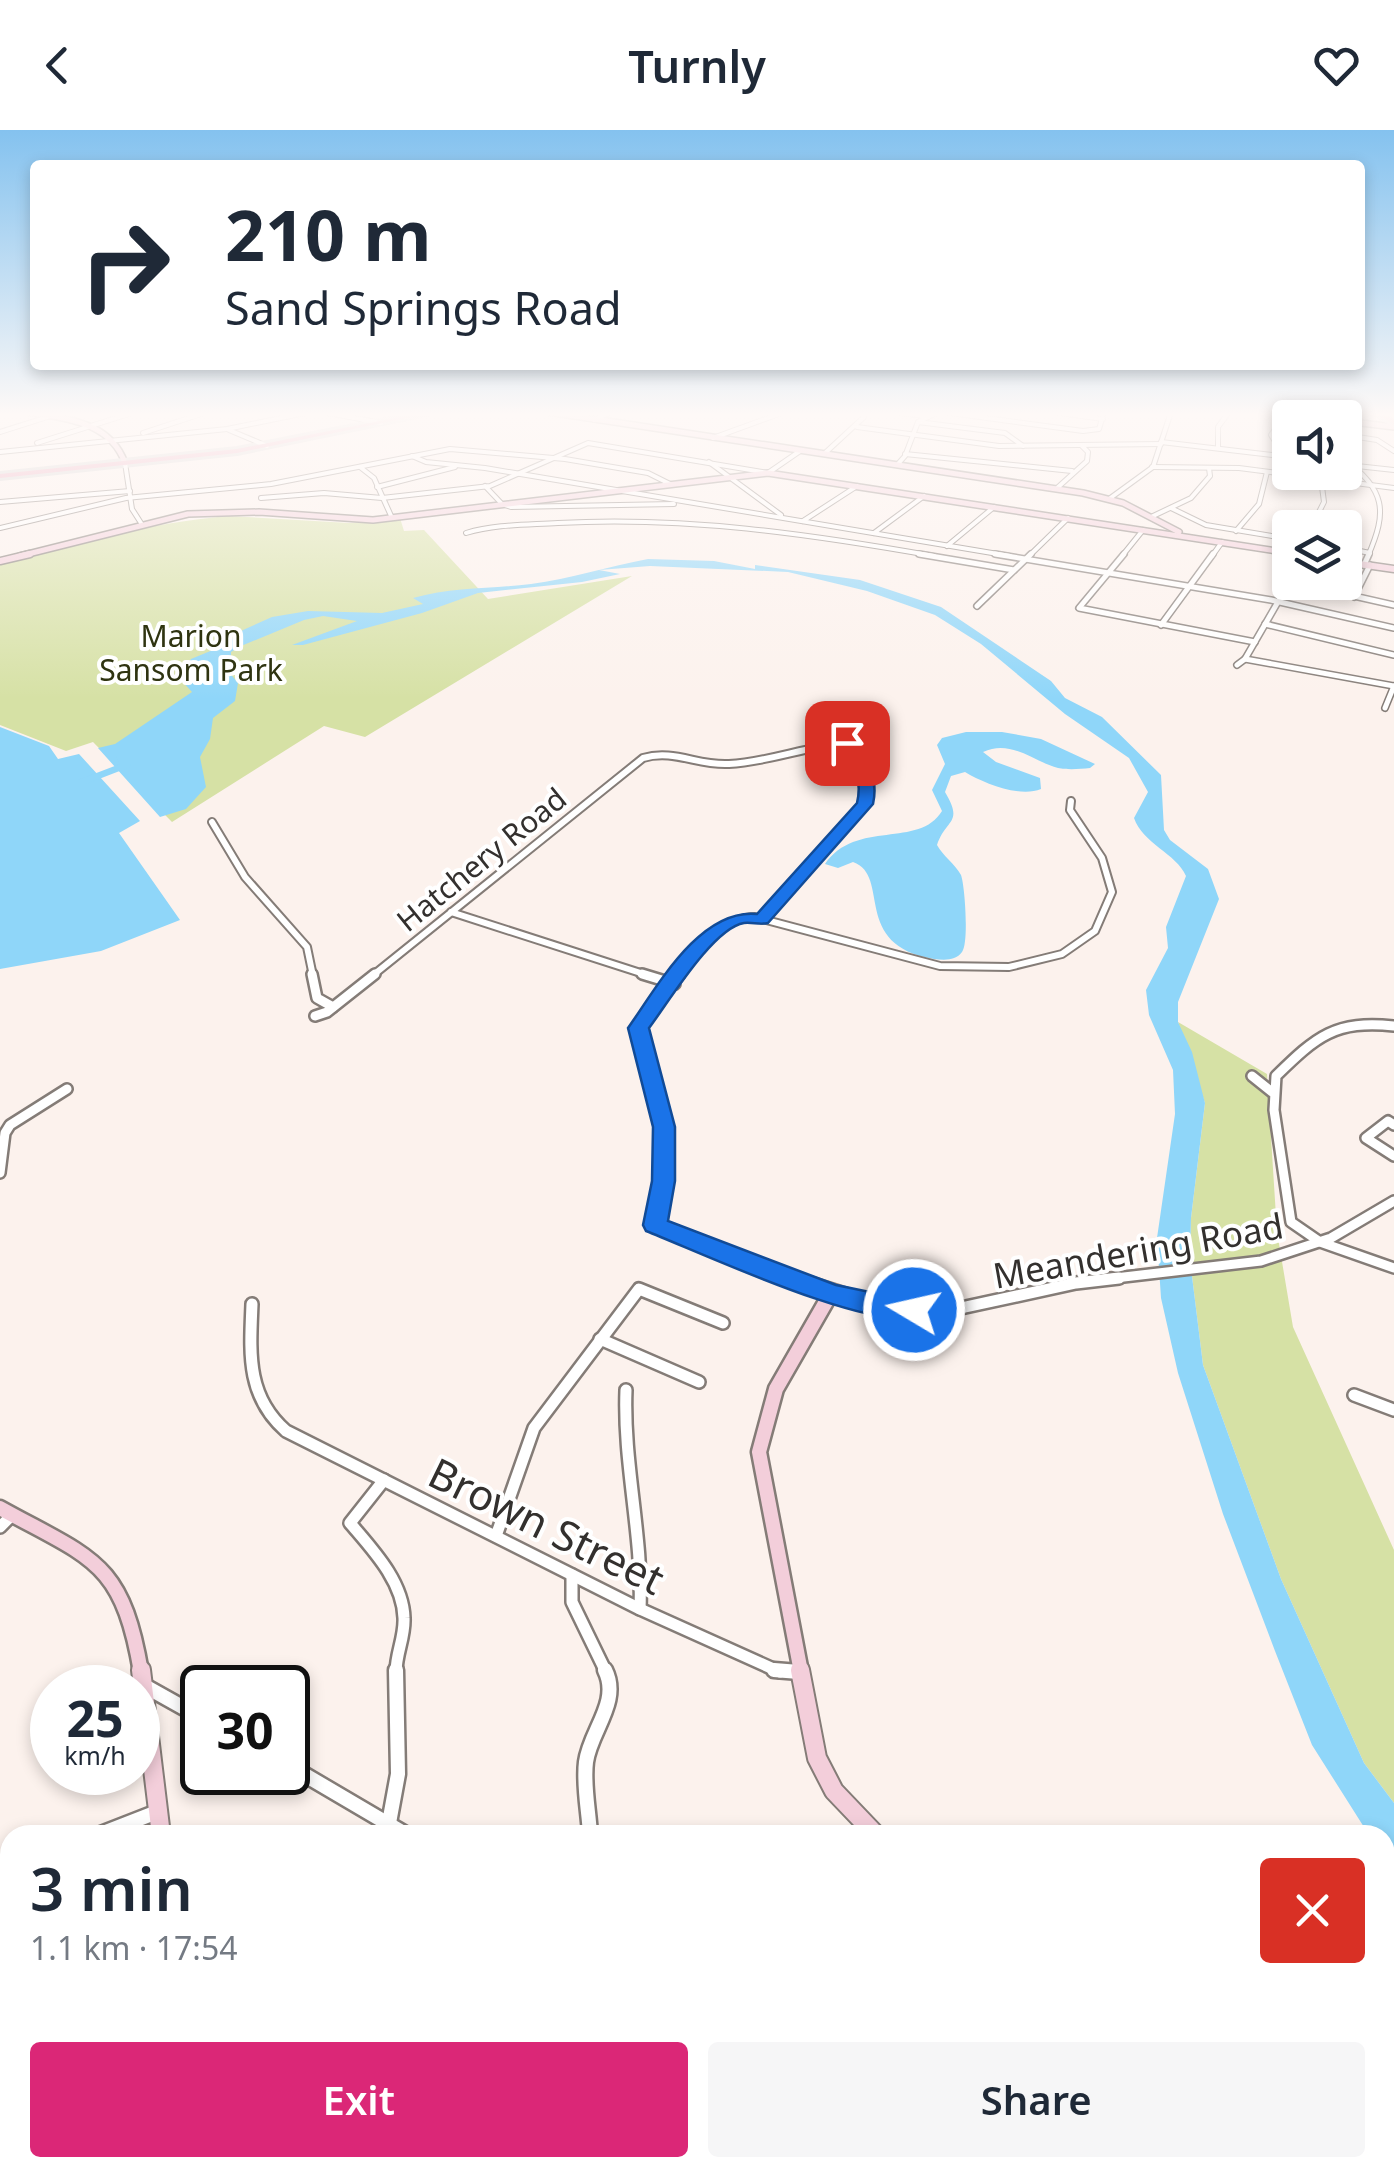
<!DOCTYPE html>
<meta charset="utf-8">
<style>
body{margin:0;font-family:"Noto Sans",sans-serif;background:#f6f6f7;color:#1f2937;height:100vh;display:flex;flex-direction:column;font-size:38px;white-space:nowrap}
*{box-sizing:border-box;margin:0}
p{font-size:32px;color:#747a83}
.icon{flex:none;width:55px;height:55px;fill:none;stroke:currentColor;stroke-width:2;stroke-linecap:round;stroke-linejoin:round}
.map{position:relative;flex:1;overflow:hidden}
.details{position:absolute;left:0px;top:1695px;width:1395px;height:352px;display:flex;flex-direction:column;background:#fff;border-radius:30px 30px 0 0;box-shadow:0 5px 15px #0003}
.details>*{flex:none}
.banner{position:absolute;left:30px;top:30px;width:1335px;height:210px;border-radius:10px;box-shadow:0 5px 15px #0003;background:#fff;color:#1f2937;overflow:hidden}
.buttons{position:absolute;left:1272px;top:270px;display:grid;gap:20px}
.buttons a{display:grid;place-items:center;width:90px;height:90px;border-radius:10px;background:#fff;box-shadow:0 5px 15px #0003;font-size:50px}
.speed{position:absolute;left:30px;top:1535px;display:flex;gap:20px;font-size:50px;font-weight:700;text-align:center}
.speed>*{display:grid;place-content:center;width:130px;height:130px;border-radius:50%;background:#fff;box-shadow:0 5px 15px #0003;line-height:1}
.speed small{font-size:25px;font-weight:400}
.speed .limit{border:5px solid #111;border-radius:15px;background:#fff;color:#111}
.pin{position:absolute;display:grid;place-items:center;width:85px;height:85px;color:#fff;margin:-42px;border-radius:20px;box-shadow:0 5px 15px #0006}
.me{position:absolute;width:110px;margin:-55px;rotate:279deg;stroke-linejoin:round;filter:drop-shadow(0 0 8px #0008)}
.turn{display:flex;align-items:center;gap:35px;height:210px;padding:0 30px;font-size:45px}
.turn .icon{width:130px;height:130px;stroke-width:2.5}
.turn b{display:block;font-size:70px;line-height:85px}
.round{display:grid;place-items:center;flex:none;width:105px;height:105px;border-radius:10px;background:#f6f6f7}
.headline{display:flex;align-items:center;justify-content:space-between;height:170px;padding:0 30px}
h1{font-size:60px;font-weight:600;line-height:75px}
.cta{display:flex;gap:20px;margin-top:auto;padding:20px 30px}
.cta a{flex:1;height:115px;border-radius:10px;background:#db2777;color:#fff;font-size:40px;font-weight:600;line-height:115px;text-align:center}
.cta a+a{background:#f6f6f7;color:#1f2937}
header{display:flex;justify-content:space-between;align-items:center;height:130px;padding:0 30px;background:#fff;font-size:45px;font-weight:600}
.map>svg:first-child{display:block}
.green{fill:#d6e1a5}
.water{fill:#8fd6f9}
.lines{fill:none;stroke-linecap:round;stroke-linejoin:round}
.river{fill:#8fd6f9;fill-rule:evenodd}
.street-far5-casing{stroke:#847c77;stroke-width:6}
.street-far4-casing{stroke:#847c77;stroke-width:8}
.street-far3-casing{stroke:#847c77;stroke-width:10}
.street-far2-casing{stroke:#847c77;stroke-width:14}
.street-far1-casing{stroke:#847c77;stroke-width:16}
.street-casing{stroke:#847c77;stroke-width:19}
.secondary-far3-casing{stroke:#847c77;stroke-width:8}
.secondary-far2-casing{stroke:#847c77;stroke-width:9}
.secondary-far1-casing{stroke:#847c77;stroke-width:19}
.secondary-casing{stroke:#847c77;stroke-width:22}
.primary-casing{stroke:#d2d1d1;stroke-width:6}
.street-far5{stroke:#fff;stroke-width:4}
.street-far4{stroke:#fff;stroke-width:5}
.street-far3{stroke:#fff;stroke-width:6}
.street-far2{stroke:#fff;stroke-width:9}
.street-far1{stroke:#fff;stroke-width:11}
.street{stroke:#fff;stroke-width:14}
.secondary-far3{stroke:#f3ceda;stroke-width:5}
.secondary-far2{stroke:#f3ceda;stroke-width:6}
.secondary-far1{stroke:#f3ceda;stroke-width:14}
.secondary{stroke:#f3ceda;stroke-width:18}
.primary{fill:#e89db5;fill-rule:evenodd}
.route{fill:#1a73e8;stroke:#114b97;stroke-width:2.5}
.labels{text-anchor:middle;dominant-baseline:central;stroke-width:8;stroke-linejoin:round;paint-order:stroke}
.far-park-label{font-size:30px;fill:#2f3411;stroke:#fff}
.far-street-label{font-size:30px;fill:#33302e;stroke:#fff}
.street-label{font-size:35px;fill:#33302e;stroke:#fff}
.near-street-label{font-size:42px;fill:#33302e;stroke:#fff}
</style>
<header><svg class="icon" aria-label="back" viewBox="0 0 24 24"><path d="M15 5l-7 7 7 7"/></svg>Turnly<svg class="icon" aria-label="heart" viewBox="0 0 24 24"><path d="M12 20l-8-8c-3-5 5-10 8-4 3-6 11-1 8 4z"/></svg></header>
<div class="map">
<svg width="1394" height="2046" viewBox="0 0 1394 2046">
<rect width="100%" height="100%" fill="#fcf2ed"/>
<!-- green -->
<g class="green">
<path d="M 228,386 L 349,393 L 400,388 L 404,401 L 424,400 L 488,469 L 632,446 L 365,607 L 324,596 L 172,692 L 93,612 L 66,621 L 0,595 L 0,435 C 76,413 149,393 228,386 Z"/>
<path d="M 1178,892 L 1267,944 L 1277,1102 L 1293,1197 L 1394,1420 L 1394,1673 L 1364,1633 L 1281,1449 L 1203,1235 L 1190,1130 L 1191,1088 L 1205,973 Z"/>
</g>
<!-- water -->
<g class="water">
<path d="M 648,429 L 714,431 L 755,439 L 755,435 L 860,450 L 941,477 L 1051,551 L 1065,568 L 1102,587 L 1161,645 L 1164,700 L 1170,710 L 1208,739 L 1219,769 L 1178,872 L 1178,892 L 1192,922 L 1205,973 L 1191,1088 L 1190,1130 L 1203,1235 L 1281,1449 L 1364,1633 L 1394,1673 L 1394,1737 L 1385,1725 L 1385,1705 L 1369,1705 L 1312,1615 L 1275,1521 L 1223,1384 L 1178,1243 L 1161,1168 L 1157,1108 L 1175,984 L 1173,940 L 1149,885 L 1146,860 L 1168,818 L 1166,797 L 1186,746 C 1176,723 1143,714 1134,688 L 1148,662 L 1129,628 L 1065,584 L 981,514 L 935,485 L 867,461 L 788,442 L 650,436 L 599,440 L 620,444 L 582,452 L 478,463 L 422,483 L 303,515 L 292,515 L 357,491 L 323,486 L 304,490 L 241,516 L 231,522 L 231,529 L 223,535 L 238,553 L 235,571 L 213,588 L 210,609 L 200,627 L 206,657 L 186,679 L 160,687 L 98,618 L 115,614 L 192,562 L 179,548 L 191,529 L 225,515 L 243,500 L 272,487 L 308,481 L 382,483 L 423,474 L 413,468 C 453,457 491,459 531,454 C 570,449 609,436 648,429 Z"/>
<path d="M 0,597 L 49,616 L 58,629 L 79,624 L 140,691 L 119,703 L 180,790 L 101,821 L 0,839 Z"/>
<path d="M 966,602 L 1002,602 L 1041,609 L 1095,634 L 1090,638 C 1080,639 1068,640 1058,638 C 1032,631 1011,609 983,622 L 996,632 L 1040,648 L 1041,659 C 1020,668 983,653 965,642 L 951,646 L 945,662 C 964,694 946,688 937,715 C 943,726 955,734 961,745 C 965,756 969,813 962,822 C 956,831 944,830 934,829 C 850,815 892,746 853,732 L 838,738 L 825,734 C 856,689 919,719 942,681 L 932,660 L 945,634 L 937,615 L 942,608 Z"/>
</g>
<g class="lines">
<!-- river -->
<path class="river" d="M 117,625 L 125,625 L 131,635 L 130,637 L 86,654 L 78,654 L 78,650 L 120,634 L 116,627 Z"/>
<defs>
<g id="street-far5">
<path d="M 323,282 L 381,293"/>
<path d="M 894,282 L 924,286"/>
<path d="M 943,282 L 1083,301 L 1099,299 L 1104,282"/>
<path d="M 1053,282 L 1103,289"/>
<path d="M 1332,282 L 1333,288"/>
<path d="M 1386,282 L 1394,286"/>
<path d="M 594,290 L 611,282"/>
<path d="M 918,292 L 1005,303 L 1023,316"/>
<path d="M 857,297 L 999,316 L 1161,314"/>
<path d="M 229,300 L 267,316"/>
<path d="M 0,302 L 63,282"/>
<path d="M 143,303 L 207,282"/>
<path d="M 1345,305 L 1377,310 L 1394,321"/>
<path d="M 713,308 L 784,282"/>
<path d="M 1161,312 L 1290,327"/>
<path d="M 37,313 L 135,282"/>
<path d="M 1218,318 L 1218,297 L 1229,282"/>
<path d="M 0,322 L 227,299 L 310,282"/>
<path d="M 824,324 L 864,287 L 861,282"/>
<path d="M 905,324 L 1072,341"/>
<path d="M 1284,325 L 1271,305 L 1286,283"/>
<path d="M 412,326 L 426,332 L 485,338 L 1010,426"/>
<path d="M 1345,329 C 1385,361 1388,380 1368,426"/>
<path d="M 709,332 L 781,385"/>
<path d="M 125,333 L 132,379 L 141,393"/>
<path d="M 897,335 L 905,326 L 918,292 L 938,282"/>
<path d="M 1357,336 L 1394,340"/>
<path d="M 360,337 L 374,348 L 392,388"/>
<path d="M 1152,337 L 1239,338 L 1394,358"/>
<path d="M 485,356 L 502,374 L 511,377 L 674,374"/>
<path d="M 377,357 L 455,337"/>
<path d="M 1056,359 L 1087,331 L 1088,322 L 1082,316"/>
<path d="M 261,368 L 324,363 L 382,368 L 490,356 L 588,313 L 768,343 L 800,321"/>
<path d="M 1109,369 L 1153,337 L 1171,282"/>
<path d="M 0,372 L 130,361"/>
<path d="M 1171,378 L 1206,395 L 1290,409"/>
<path d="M 1151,387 L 1191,368 L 1210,346 L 1209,338"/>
<path d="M 803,391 L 857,356"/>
<path d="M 0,398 L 126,368 L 271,354 L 450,319 L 565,329 L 648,343 L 670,354"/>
<path d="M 1311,398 L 1324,372 L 1321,349"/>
<path d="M 1236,401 L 1259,374 L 1267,342"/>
<path d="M 466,403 C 496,394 527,395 558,393 C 685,386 809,404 934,426"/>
<path d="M 874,403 L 924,366"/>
<path d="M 947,416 L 994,377"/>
<path d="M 1345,418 L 1370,423"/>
<path d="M 1029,426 L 1068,388"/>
<path d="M 1122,426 L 1143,400"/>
<path d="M 1212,426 L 1222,412"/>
</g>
<g id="street-far4">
<path d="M 919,424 L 1014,440"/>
<path d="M 995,424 L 1271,470 L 1394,498"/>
<path d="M 1124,424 L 1079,478 L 1255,512"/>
<path d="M 1364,435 L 1369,424"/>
<path d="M 1292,452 L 1394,475"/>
<path d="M 1354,467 L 1370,435"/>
<path d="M 977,476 L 1031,424"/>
<path d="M 1265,494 L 1394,525"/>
<path d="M 1161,495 L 1213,424"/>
<path d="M 1245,529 L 1394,556"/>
<path d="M 1237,535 L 1245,529 L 1290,451"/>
<path d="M 1385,578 L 1394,556"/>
</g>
<g id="street-far3">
<path d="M 212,692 L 245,747 L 307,817 L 313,846"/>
<path d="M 451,782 L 650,846"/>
<path d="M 372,846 L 643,628 C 674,619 698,636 729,634 C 769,632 807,616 847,613 L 866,644 L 868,669 L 762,790"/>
<path d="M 678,846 C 697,821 721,787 755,787 L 940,836 L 1009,837 L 1062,824 L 1095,801 L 1112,762 L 1102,728 L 1070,680 L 1071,671"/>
</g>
<g id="street-far2">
<path d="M 312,844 L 317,868 L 333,877"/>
<path d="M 642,844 L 675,854"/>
<path d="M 680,844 L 639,898 L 664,997 L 663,1051 L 655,1095 L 800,1150"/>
<path d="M 315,886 L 327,882 L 375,844"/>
<path d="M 1394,896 C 1335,890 1317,906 1276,946 L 1274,980 L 1291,1092 L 1320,1112 L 1394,1138"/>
<path d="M 1252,946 L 1272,962"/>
<path d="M 1394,995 L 1388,991 L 1366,1008 L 1394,1026"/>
<path d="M 0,1043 L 5,1003 L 10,995 L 67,959"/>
<path d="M 1098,1150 L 1261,1131 L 1331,1108 L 1394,1071"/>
</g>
<g id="street-far1">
<path d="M 794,1148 L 886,1177 L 947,1181 L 1076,1153 L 1119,1148"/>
<path d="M 252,1174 C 250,1223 246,1266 286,1301 L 640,1479 L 780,1542"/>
<path d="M 600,1209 L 699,1252"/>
<path d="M 626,1260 C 623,1334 643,1405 640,1479"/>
<path d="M 1354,1265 L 1394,1280"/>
<path d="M 384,1350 L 350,1393 C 372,1419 403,1451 404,1488 C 405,1507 396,1523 396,1542"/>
<path d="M 0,1397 L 12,1385"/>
<path d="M 496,1406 L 534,1298 L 639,1159 L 723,1193"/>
<path d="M 572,1445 L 572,1472 L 606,1542"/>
<path d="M 792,1542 L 799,1542"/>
</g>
<g id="street">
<path d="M 774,1540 L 799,1542"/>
<path d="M 143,1555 L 202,1588"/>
<path d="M 288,1635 L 407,1705"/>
<path d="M 98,1705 L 157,1682"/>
<path d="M 375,1705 L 389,1693 L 398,1644 L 396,1540"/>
<path d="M 590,1705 C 589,1682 583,1655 586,1632 C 590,1601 621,1572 605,1540"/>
<path d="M 0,1744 L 10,1740"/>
<path d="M 802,2038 L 806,2046"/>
<path d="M 715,2046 L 719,2038"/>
</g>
<g id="secondary-far3">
<path d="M 28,282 C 66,289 110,291 125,333"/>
<path d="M 548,282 L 1083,363 L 1123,373 L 1179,402"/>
<path d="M 1278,282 L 1320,288"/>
<path d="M 1345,291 L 1394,297"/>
<path d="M 20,426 L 188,384 L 259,382 L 373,390 L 768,343 L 1290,423"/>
</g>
<g id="secondary-far2">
<path d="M 0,431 L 30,424"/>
<path d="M 1345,432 L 1394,439"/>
</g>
<g id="secondary-far1">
<path d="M 0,1378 C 92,1429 122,1430 141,1542"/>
<path d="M 801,1542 L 759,1322 L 776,1259 L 831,1163"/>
</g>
<g id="secondary">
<path d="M 141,1540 L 161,1705"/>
<path d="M 800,1540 L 817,1628 L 834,1661 L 876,1705"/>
<path d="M 0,1935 L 10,1935"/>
<path d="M 209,2038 L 210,2046"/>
<path d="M 1312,2038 L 1323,2046"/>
</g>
<g id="primary">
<path d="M 425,282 L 436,282 L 237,323 L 0,348 L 0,344 L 237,319 Z"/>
<path d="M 1372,282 L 1379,282 L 1394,290 L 1394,294 Z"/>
</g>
</defs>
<!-- street-far5 casing -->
<use href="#street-far5" class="street-far5-casing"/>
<!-- street-far4 casing -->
<use href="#street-far4" class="street-far4-casing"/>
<!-- street-far3 casing -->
<use href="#street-far3" class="street-far3-casing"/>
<!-- street-far2 casing -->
<use href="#street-far2" class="street-far2-casing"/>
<!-- street-far1 casing -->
<use href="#street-far1" class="street-far1-casing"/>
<!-- street casing -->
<use href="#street" class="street-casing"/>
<!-- secondary-far3 casing -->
<use href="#secondary-far3" class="secondary-far3-casing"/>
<!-- secondary-far2 casing -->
<use href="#secondary-far2" class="secondary-far2-casing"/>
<!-- secondary-far1 casing -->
<use href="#secondary-far1" class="secondary-far1-casing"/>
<!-- secondary casing -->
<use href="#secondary" class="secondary-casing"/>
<!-- primary casing -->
<use href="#primary" class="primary-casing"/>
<!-- street-far5 -->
<use href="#street-far5" class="street-far5"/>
<!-- street-far4 -->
<use href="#street-far4" class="street-far4"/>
<!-- street-far3 -->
<use href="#street-far3" class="street-far3"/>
<!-- street-far2 -->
<use href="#street-far2" class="street-far2"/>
<!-- street-far1 -->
<use href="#street-far1" class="street-far1"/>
<!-- street -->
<use href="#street" class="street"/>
<!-- secondary-far3 -->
<use href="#secondary-far3" class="secondary-far3"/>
<!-- secondary-far2 -->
<use href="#secondary-far2" class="secondary-far2"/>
<!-- secondary-far1 -->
<use href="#secondary-far1" class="secondary-far1"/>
<!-- secondary -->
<use href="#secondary" class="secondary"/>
<!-- primary -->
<use href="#primary" class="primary"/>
</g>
<!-- sky -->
<linearGradient id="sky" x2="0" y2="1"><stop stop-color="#84c2ef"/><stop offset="0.5" stop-color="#fef9f7"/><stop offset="1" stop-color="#fef9f7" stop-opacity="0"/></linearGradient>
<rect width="1394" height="569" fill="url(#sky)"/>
<!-- route -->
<path class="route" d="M 842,610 L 852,610 C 867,632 879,647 873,674 L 768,793 C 760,795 752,792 744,793 C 713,798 668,873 649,898 L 675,997 L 675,1051 L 668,1091 L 836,1155 L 923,1173 L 927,1180 L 923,1187 C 872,1203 702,1123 646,1101 L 643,1095 L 652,1051 L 653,997 L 628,898 C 657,857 700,778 757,784 L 857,673 C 863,647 853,635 839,613 Z"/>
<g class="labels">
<!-- far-park labels -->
<g class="far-park-label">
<text x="191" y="505">Marion<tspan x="191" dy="34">Sansom Park</tspan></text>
</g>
<!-- far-street labels -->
<g class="far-street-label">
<text transform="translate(481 729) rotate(-39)">Hatchery Road</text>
</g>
<!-- street labels -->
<g class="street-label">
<text transform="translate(1138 1120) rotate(-10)">Meandering Road</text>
</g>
<!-- near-street labels -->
<g class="near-street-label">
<text transform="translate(547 1395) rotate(26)">Brown Street</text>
</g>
</g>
</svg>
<div class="buttons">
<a><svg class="icon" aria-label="sound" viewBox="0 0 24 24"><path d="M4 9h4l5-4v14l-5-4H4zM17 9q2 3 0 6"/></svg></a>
<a><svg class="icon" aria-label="layers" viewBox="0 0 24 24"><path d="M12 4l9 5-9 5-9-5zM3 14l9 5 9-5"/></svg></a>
</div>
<div class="speed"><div>25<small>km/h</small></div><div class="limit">30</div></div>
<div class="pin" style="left:847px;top:613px;background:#d93025"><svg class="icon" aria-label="arrive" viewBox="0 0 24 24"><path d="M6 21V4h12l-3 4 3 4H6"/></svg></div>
<svg class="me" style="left:914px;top:1180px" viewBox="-20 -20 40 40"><circle r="17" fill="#1a73e8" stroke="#fff" stroke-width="3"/><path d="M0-11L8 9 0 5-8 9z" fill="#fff"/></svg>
<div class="banner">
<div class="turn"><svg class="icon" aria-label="right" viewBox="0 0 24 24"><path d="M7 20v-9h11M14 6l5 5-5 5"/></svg><div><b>210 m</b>Sand Springs Road</div></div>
</div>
<section class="details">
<div class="headline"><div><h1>3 min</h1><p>1.1 km · 17:54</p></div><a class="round" style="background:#d93025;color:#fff"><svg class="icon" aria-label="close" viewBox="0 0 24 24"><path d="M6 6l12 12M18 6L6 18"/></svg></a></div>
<div class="cta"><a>Exit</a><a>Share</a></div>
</section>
</div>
